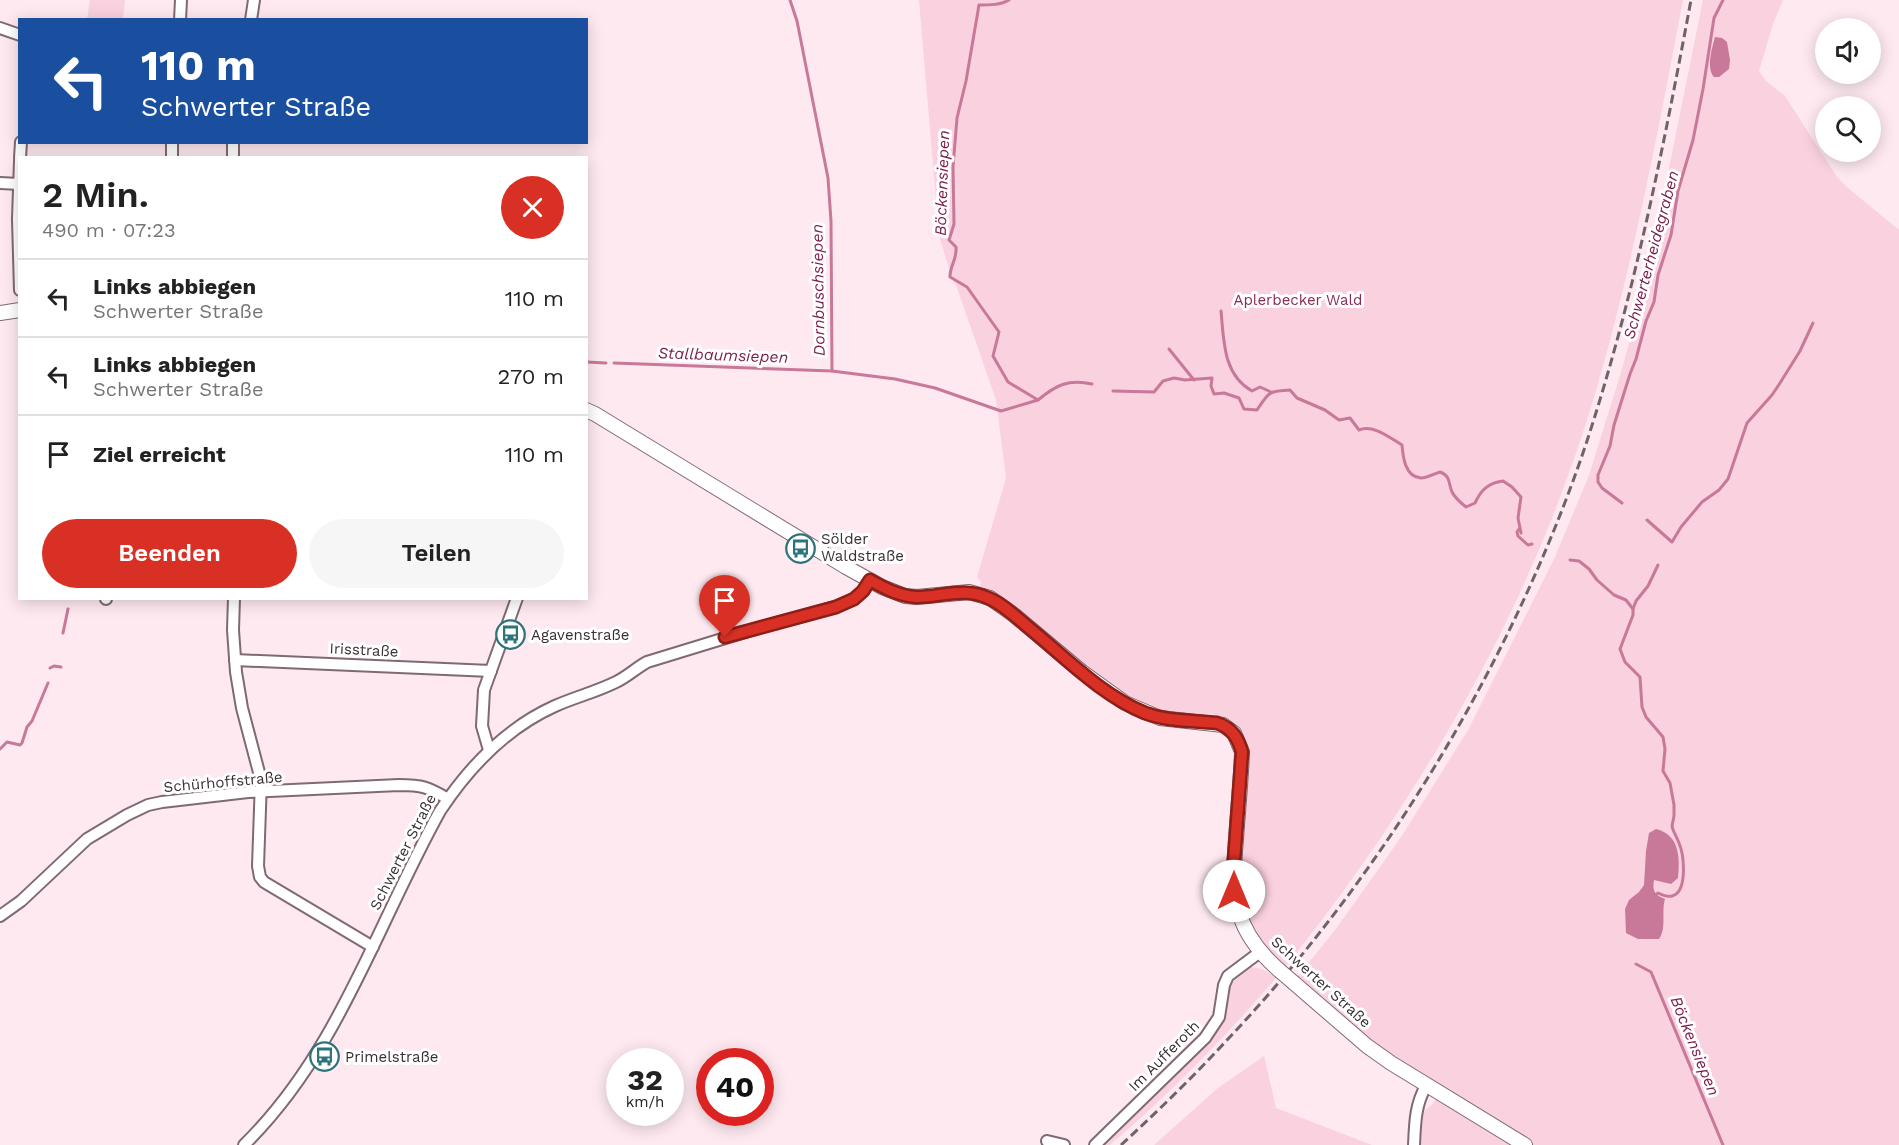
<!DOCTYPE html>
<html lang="de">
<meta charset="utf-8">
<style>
body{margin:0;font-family:"Work Sans",sans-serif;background:#f6f6f6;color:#222;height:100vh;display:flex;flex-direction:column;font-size:22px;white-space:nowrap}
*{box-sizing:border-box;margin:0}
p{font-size:20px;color:#767676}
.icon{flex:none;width:33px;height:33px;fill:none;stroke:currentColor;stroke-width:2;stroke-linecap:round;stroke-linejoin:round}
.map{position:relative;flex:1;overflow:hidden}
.sheet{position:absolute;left:18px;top:156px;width:570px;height:444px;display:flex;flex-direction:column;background:#fff;border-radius:0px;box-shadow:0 3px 15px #0003}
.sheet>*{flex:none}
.guide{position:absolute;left:18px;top:18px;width:570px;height:126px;border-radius:0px;box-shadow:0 3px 15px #0003;background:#1a4fa0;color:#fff;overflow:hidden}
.fabs{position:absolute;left:1815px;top:18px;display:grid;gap:12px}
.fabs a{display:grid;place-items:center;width:66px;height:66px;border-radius:50%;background:#fff;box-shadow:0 3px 15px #0003;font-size:30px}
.speed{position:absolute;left:606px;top:1048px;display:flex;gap:12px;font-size:30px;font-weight:700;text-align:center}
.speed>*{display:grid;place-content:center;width:78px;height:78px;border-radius:50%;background:#fff;box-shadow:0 3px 15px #0003;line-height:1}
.speed small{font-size:15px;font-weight:400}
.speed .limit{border:9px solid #d22;background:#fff;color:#111}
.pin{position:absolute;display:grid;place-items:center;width:51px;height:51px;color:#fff;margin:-62px -26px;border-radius:50% 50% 50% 0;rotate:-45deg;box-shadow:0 0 6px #0007}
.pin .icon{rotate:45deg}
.me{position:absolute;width:66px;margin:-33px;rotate:0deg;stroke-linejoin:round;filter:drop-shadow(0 0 4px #0008)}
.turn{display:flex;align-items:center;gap:21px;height:126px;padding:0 24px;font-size:27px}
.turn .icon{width:78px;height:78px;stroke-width:2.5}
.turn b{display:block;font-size:42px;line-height:51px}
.round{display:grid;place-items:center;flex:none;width:63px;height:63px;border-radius:32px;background:#f6f6f6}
.headline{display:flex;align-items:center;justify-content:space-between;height:102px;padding:0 24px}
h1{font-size:36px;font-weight:600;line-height:45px}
.primary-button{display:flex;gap:12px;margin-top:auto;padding:12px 24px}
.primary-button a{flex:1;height:69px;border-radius:36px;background:#d93025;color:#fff;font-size:24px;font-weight:600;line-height:69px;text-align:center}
.primary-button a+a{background:#f6f6f6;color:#222}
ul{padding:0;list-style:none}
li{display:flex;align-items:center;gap:18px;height:78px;padding:0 24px;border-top:2px solid #e0e0e0}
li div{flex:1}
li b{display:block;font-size:22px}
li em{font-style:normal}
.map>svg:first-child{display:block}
.green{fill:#fad1df}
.water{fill:#c87898}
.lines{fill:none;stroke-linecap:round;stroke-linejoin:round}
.stream{stroke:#c87898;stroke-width:3}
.minor-casing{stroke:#806a72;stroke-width:14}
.tertiary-casing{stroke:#806a72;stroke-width:16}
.minor{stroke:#fff;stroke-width:10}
.tertiary{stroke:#fff;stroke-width:14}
.rail{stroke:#706367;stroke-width:3;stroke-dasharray:9 4.5;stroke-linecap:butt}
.tertiary-bridge-casing{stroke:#806a72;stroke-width:16;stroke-linecap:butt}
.tertiary-bridge{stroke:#fff;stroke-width:14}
.route-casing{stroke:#8d1f18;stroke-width:15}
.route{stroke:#d93025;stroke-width:10}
.labels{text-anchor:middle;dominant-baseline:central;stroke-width:6;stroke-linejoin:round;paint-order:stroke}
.park-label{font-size:15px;fill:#8a2b57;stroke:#fff}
.poi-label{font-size:15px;fill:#3a3033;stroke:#fff;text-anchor:start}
.street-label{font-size:15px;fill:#3a3033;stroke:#fff}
.water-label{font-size:16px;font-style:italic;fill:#7c1c4b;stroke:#fff}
</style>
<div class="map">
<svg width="1899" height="1145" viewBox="0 0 1899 1145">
<rect width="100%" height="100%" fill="#fee9f0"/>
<!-- green -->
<g class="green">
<path d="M 90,0 L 125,0 L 123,19 L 87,19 Z"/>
<path d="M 919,0 L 1683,0 C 1658,132 1633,265 1595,394 C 1533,604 1422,796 1286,966 L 1271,954 L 1254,933 L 1241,900 L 1240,858 L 1250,754 L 1240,727 L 1229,719 L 1210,714 L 1160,715 L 1120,695 L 989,592 L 986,588 L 980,586 L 981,582 L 977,577 L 1006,478 L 996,400 L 956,285 L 952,278 L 939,236 Z"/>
<path d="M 1703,0 L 1783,0 L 1773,24 L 1759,71 L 1766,81 L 1785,96 L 1837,177 L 1848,188 L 1899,230 L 1899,1145 L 1418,1145 L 1419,1120 L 1426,1109 L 1432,1105 L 1442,1088 L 1371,1040 L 1298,976 L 1335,930 L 1380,867 L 1403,834 L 1468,730 L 1555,557 L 1589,475 L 1622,369 L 1648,272 Z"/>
<path d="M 1248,967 C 1261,967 1267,971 1276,978 C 1225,1037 1170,1094 1110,1145 L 1099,1145 L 1216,1030 L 1228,989 L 1238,976 Z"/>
<path d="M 1264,1056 L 1276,1108 L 1372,1145 L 1154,1145 L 1218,1088 Z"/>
</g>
<!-- water -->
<g class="water">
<path d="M 1715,37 L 1722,38 L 1727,42 L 1730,60 L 1729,69 L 1719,77 L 1714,77 C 1706,68 1712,48 1715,37 Z"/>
<path d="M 1656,829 C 1680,835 1680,858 1678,878 L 1671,884 L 1654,880 C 1652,892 1655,895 1665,899 C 1661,912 1667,928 1659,939 L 1638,939 L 1626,933 L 1625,909 L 1629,900 L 1639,892 L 1644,885 L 1646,851 L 1649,833 Z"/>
</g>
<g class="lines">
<!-- stream -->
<g class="stream">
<path d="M 790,0 L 797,21 L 828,178 L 831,221 L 832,371 L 895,379 L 935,388 L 1001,411 L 1038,400"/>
<path d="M 1009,0 C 1001,5 989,5 979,5 L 966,81 L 957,118 L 953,167 L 954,224 L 949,240 L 956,247 C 957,261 950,264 950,277 L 967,287 L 999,332 L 993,356 L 1008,382 L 1038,400 C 1056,385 1068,379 1092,384"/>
<path d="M 1221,311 C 1224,341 1223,375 1252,391 L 1260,387 L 1271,392"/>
<path d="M 1169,349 L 1194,380"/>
<path d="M 586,362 L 606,363"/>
<path d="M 614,363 L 832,371"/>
<path d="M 1113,391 L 1154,392 L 1163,381 L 1174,378 L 1185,380 L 1212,378 L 1211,386 L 1214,394 L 1224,393 L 1239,398 L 1244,409 L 1257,410 C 1269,392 1268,391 1290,390 L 1297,398 L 1325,410 L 1339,420 L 1350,418 L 1359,430 C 1373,424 1390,438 1402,445 C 1403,457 1405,477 1421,478 C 1427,478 1434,474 1440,472 C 1451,476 1448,483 1452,492 C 1455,498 1461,503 1466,507 L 1475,503 C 1481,490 1488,483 1503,481 L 1512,487 L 1521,497 L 1518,518 L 1521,533"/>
<path d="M 1622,503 L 1602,488 L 1598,482 L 1598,475 L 1610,446 L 1614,425 L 1630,374 L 1636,359 L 1646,321 L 1654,302 L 1658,275 L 1671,235 L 1678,191 L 1693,140 L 1703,89 L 1714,18 L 1723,0"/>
<path d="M 1647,520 L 1672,542 L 1681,527 L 1702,502 L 1719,490 L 1728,479 L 1747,423 L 1772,395 L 1780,383 L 1800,351 L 1813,323"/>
<path d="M 1519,529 L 1517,532 L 1518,536 L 1528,545 L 1532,544"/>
<path d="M 1570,560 L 1579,561 L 1589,569 L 1597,580 L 1614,595 L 1626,600 L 1633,609 L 1633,615 L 1620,649 L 1625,662 L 1640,677 L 1642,707 L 1646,717 L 1663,737 L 1665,749 L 1663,771 L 1670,783 L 1674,805 L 1674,816 L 1672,826 C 1673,832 1677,837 1679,843 C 1684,855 1688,892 1672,896 C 1667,897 1662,895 1658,893 L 1655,895"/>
<path d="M 1633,609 L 1636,601 L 1648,586 L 1658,565"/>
<path d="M 63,633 L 68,609"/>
<path d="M 50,668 L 54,666 L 61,667"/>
<path d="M 0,749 L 7,742 L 20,745 L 22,743 L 27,727 L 32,721 L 48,683"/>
<path d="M 1636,964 L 1651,972 L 1723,1145"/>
</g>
<defs>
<g id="minor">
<path d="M 180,20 L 181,0"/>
<path d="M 251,20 L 254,0"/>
<path d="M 0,28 L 20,35"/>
<path d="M 20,158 L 21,142"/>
<path d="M 172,158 L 172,142"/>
<path d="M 233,158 L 233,142"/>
<path d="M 20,161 L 18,219 L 20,290"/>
<path d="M 0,183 L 19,184"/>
<path d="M 234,598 L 233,630 L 236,672 L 242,708 L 261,780 L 258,866 L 260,877 L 264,882 L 373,947"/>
<path d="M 106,599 L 106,598"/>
<path d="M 235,660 L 491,671"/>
<path d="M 489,750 L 482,726 L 484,690 L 517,598"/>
<path d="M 0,916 L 21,901 L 87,839 L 127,815 L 148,805 L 162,802 L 248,792 L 399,785 C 422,785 428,787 448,799"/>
<path d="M 1047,1141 L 1064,1145"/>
<path d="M 244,1145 C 339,1052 377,924 440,811 C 469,767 506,728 555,706 C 575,697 596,692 616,682 C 627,677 636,668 647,662 L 758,628 L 835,607 L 854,599 L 863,591 L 870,580"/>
<path d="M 1095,1145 L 1205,1038 L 1219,1017 L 1224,985 L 1228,976 L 1260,952"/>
<path d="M 1414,1145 C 1415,1124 1415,1105 1426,1086"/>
</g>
<g id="tertiary">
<path d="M 0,313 L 20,310"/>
<path d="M 586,410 L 595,414 L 846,567 L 882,587 L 905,596 L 917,597 L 969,592 L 990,598 L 1014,615 L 1082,672 L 1125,703 L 1160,718 L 1223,725 L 1234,733 L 1242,752 C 1241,781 1238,810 1236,839 C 1231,897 1234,931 1280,971"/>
<path d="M 1294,983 L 1367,1046 L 1391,1063 L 1525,1145"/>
</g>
</defs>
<!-- minor casing -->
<use href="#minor" class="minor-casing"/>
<!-- tertiary casing -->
<use href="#tertiary" class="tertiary-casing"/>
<!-- minor -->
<use href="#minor" class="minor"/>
<!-- tertiary -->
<use href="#tertiary" class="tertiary"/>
<!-- rail -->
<path class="rail" d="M 1121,1145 C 1158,1111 1194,1076 1228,1039 C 1384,874 1512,662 1585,447 C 1633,302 1663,150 1691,0"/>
<defs>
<path id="tertiary-bridge" d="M 1280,971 L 1294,983"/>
</defs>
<!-- tertiary-bridge casing -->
<use href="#tertiary-bridge" class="tertiary-bridge-casing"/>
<!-- tertiary-bridge -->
<use href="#tertiary-bridge" class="tertiary-bridge"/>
</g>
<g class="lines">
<defs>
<path id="route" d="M 725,637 L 836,607 L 854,599 L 863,591 L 870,580 C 884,588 899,596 916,597 C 941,597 964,587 988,598 C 1003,604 1016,617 1028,627 C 1065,657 1101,695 1145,713 C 1169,722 1193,720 1217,723 C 1232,728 1238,738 1242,752 L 1233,875 L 1234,891"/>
</defs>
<!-- route casing -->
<use href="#route" class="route-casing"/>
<!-- route -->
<use href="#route" class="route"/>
</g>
<!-- icons -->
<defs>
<symbol id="bus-ring" viewBox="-11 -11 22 22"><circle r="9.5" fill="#fff" stroke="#2b747c" stroke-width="1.5"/><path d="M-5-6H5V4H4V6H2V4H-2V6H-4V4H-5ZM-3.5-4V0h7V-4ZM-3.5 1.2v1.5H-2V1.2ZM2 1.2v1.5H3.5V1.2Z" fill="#2b747c"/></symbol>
</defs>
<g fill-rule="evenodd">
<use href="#bus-ring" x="784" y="532" width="33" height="33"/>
<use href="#bus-ring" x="494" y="618" width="33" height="33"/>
<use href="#bus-ring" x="308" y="1040" width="33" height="33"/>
</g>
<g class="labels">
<!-- park labels -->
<g class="park-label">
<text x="1298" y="300">Aplerbecker Wald</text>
</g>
<!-- poi labels -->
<g class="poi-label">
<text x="821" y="539">Sölder<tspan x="821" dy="17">Waldstraße</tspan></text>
<text x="531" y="635">Agavenstraße</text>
<text x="345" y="1057">Primelstraße</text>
</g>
<!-- street labels -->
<g class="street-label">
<text transform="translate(364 650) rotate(3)">Irisstraße</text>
<text transform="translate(223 782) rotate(-5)">Schürhoffstraße</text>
<text transform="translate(403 852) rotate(-63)">Schwerter Straße</text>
<text transform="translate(1321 982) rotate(42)">Schwerter Straße</text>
<text transform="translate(1164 1056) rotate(-45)">Im Aufferoth</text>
</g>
<!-- water labels -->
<g class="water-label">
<text transform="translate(942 183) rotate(-88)">Böckensiepen</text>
<text transform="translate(1651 255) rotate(-75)">Schwerterheidegraben</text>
<text transform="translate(818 290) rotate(-91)">Dornbuschsiepen</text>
<text transform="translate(723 355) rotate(2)">Stallbaumsiepen</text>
<text transform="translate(1695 1046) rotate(68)">Böckensiepen</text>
</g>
</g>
</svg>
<div class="fabs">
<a><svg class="icon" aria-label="sound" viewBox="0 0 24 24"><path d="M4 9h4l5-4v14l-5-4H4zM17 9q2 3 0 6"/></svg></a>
<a><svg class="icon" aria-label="search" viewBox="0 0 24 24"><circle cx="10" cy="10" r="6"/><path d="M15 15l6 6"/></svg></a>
</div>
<div class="speed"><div>32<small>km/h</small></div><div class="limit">40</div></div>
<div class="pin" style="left:725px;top:637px;background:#d93025"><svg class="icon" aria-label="arrive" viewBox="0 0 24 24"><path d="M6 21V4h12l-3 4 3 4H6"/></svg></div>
<svg class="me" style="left:1234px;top:891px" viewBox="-20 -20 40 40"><circle r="19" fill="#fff"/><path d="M0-13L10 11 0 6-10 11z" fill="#d93025"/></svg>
<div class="guide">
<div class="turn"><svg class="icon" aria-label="left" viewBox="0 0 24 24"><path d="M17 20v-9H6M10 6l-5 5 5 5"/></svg><div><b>110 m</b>Schwerter Straße</div></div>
</div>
<section class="sheet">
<div class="headline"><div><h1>2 Min.</h1><p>490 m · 07:23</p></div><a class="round" style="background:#d93025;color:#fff"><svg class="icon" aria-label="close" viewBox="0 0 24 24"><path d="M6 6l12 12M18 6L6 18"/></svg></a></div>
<ul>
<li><svg class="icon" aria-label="left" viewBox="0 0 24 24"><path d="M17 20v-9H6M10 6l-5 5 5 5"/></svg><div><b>Links abbiegen</b><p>Schwerter Straße</p></div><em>110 m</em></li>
<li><svg class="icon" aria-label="left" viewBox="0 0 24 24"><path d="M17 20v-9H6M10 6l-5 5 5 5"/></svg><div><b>Links abbiegen</b><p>Schwerter Straße</p></div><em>270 m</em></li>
<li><svg class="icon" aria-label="arrive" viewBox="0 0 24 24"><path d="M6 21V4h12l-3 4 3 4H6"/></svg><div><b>Ziel erreicht</b></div><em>110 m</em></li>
</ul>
<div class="primary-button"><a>Beenden</a><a>Teilen</a></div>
</section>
</div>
